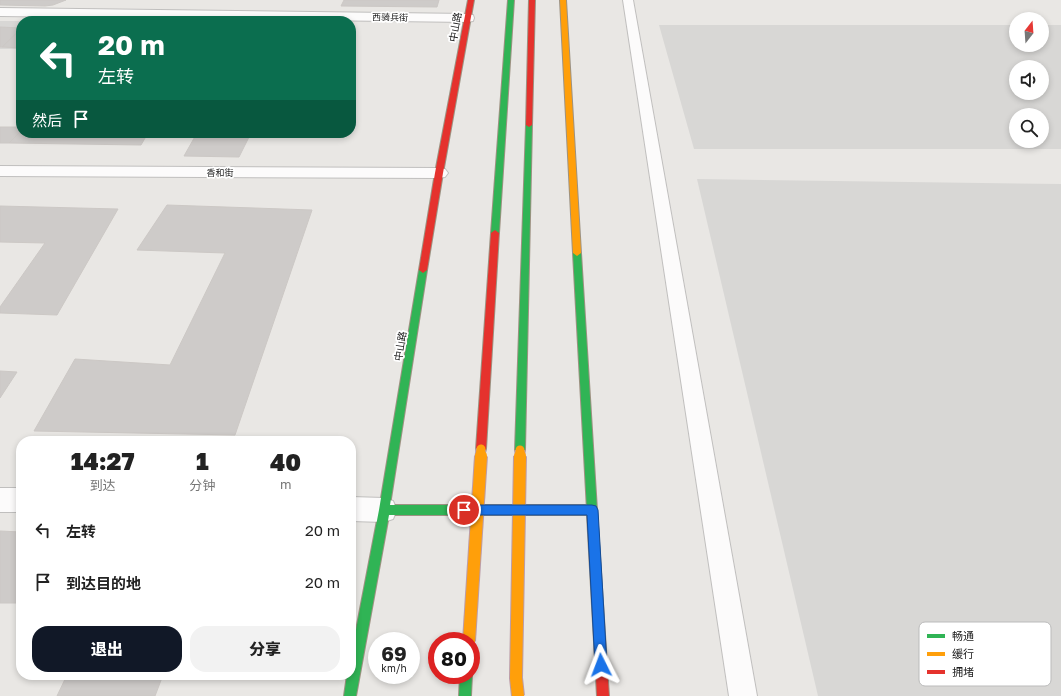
<!DOCTYPE html>
<html lang="zh">
<meta charset="utf-8">
<style>
body{margin:0;font-family:"Golos Text","Noto Sans SC",sans-serif;background:#f2f2f2;color:#222;height:100vh;display:flex;flex-direction:column;font-size:15px;white-space:nowrap}
*{box-sizing:border-box;margin:0}
p{font-size:13px;color:#767676}
.icon{flex:none;width:22px;height:22px;fill:none;stroke:currentColor;stroke-width:2;stroke-linecap:round;stroke-linejoin:round}
.map{position:relative;flex:1;overflow:hidden}
.sheet{position:absolute;left:16px;top:436px;width:340px;height:244px;display:flex;flex-direction:column;background:#fff;border-radius:16px;box-shadow:0 2px 6px #0003}
.sheet>*{flex:none}
.hud{position:absolute;left:16px;top:16px;width:340px;height:122px;border-radius:16px;box-shadow:0 2px 6px #0003;background:#0b6e4f;color:#fff;overflow:hidden}
.needle{width:26px;rotate:17deg}
.controls{position:absolute;left:1009px;top:12px;display:grid;gap:8px}
.controls a{display:grid;place-items:center;width:40px;height:40px;border-radius:50%;background:#fff;box-shadow:0 2px 6px #0003;font-size:20px}
.speed{position:absolute;left:368px;top:632px;display:flex;gap:8px;font-size:20px;font-weight:700;text-align:center}
.speed>*{display:grid;place-content:center;width:52px;height:52px;border-radius:50%;background:#fff;box-shadow:0 2px 6px #0003;line-height:1}
.speed small{font-size:10px;font-weight:400}
.speed .limit{border:6px solid #d22;background:#fff;color:#111}
.pin{position:absolute;display:grid;place-items:center;width:34px;height:34px;color:#fff;margin:-17px;border:2px solid #fff;border-radius:50%;box-shadow:0 1px 4px #0007}
.me{position:absolute;width:44px;margin:-22px;rotate:357deg;stroke-linejoin:round;filter:drop-shadow(0 0 3px #0008)}
.turn{display:flex;align-items:center;gap:14px;height:84px;padding:0 16px;font-size:18px}
.turn .icon{width:52px;height:52px;stroke-width:2.5}
.turn b{display:block;font-size:28px;line-height:34px}
.then{display:flex;align-items:center;height:38px;padding:0 16px;background:#0003;gap:8px;font-size:15px}
.eta{display:flex;justify-content:space-evenly;align-items:center;height:68px;text-align:center}
.eta b{font-size:24px;font-weight:800;line-height:28px}
.button{display:flex;gap:8px;margin-top:auto;padding:8px 16px}
.button a{flex:1;height:46px;border-radius:16px;background:#111827;color:#fff;font-size:16px;font-weight:800;line-height:46px;text-align:center}
.button a+a{background:#f2f2f2;color:#222}
ul{padding:0;list-style:none}
li{display:flex;align-items:center;gap:12px;height:52px;padding:0 16px}
li div{flex:1}
li b{display:block;font-size:15px}
li em{font-style:normal}
.map>svg:first-child{display:block}
.residential{fill:#d8d7d5;fill-rule:evenodd}
.building{fill:#cecbc9;stroke:#ccc8c5}
.lines{fill:none;stroke-linecap:round;stroke-linejoin:round}
.lane-casing{stroke:#c0bfbe;stroke-width:2}
.street-casing{stroke:#c0bfbe;stroke-width:2}
.fast-casing{stroke:#9d9282;stroke-width:2}
.slow-casing{stroke:#9d9282;stroke-width:2}
.jam-casing{stroke:#9d9282;stroke-width:2}
.lane{fill:#fcfbfb;fill-rule:evenodd}
.street{fill:#fcfbfb;fill-rule:evenodd}
.fast{fill:#30b455;fill-rule:evenodd}
.slow{fill:#ff9f0a;fill-rule:evenodd}
.jam{fill:#e5322d;fill-rule:evenodd}
.slow-bridge-far1-casing{stroke:#bc9da8;stroke-width:11;stroke-linecap:butt}
.slow-bridge-casing{stroke:#bc9da8;stroke-width:14;stroke-linecap:butt}
.slow-bridge-far1{stroke:#ff9f0a;stroke-width:9}
.slow-bridge{stroke:#ff9f0a;stroke-width:12}
.route{fill:#1a73e8;stroke:#114b97}
.labels{text-anchor:middle;dominant-baseline:central;stroke-width:3.5;stroke-linejoin:round;paint-order:stroke}
.far-street-label{font-size:9px;fill:#1b1b1b;stroke:#fff}
.street-label{font-size:10px;fill:#1b1b1b;stroke:#fff}
.key{fill:#fff;stroke:#bbb;stroke-width:1}
.key-label{font-size:11px;fill:#1b1b1b}
</style>
<div class="map">
<svg width="1061" height="696" viewBox="0 0 1061 696">
<rect width="100%" height="100%" fill="#e9e7e4"/>
<!-- residential -->
<g class="residential">
<rect x="0" y="21" width="21" height="28"/>
<path d="M 659,25 L 1016,25 L 1016,45 L 1042,45 L 1042,25 L 1061,25 L 1061,149 L 694,149 ZM 1016,67 L 1042,67 L 1042,93 L 1016,93 ZM 1016,115 L 1042,115 L 1042,141 L 1016,141 Z"/>
<path d="M 697,179 L 1061,184 L 1061,696 L 818,696 Z"/>
</g>
<!-- building -->
<g class="building">
<path d="M 0,0 L 66,0 L 53,5 L 45,6 L 0,5 Z"/>
<path d="M 344,0 L 439,0 L 437,7 L 341,6 Z"/>
<path d="M 0,27 L 21,28 L 21,29 L 2,47 L 0,47 Z"/>
<path d="M 21,29 L 21,48 L 2,47 Z"/>
<path d="M 0,127 L 21,127 L 21,131 L 9,143 L 0,143 Z"/>
<path d="M 21,131 L 21,133 L 148,133 L 141,145 L 9,143 Z"/>
<path d="M 197,133 L 251,133 L 239,157 L 184,156 Z"/>
<path d="M 167,205 L 312,210 L 235,435 L 34,431 L 75,359 L 170,365 L 225,253 L 137,250 Z"/>
<path d="M 0,206 L 118,209 L 57,315 L 0,313 L 0,307 L 45,243 L 0,242 Z"/>
<path d="M 0,371 L 17,372 L 0,398 Z"/>
<path d="M 0,531 L 21,532 L 21,603 L 0,603 Z"/>
<path d="M 67,675 L 163,675 L 155,696 L 57,696 Z"/>
</g>
<g class="lines">
<defs>
<path id="lane" d="M 623,0 L 633,0 L 757,696 L 729,696 Z"/>
<g id="street">
<path d="M 0,8 L 468,14 L 473,15 L 474,18 L 473,21 L 468,22 L 0,16 Z"/>
<path d="M 0,166 L 439,168 L 445,169 L 448,173 L 445,177 L 439,178 L 0,176 Z"/>
<rect x="0" y="488" width="21" height="24"/>
<path d="M 351,497 L 384,498 L 393,501 L 397,510 L 393,519 L 384,522 L 351,521 Z"/>
</g>
<g id="fast">
<path d="M 508,0 L 514,0 L 499,233 L 495,236 L 491,233 Z"/>
<path d="M 529,123 L 532,125 L 525,450 L 524,453 L 520,454 L 516,453 L 515,450 L 526,125 Z"/>
<path d="M 577,250 L 581,253 L 597,510 L 596,514 L 592,515 L 588,514 L 587,510 L 573,253 Z"/>
<path d="M 423,267 L 427,270 L 390,505 L 541,505 L 545,506 L 546,510 L 545,514 L 541,515 L 389,515 L 356,696 L 344,696 L 347,675 L 351,675 L 351,656 L 379,510 L 419,270 Z"/>
<path d="M 471,672 L 472,675 L 471,696 L 459,696 L 460,675 L 471,675 Z"/>
</g>
<path id="slow" d="M 560,0 L 566,0 L 581,253 L 577,256 L 573,253 Z"/>
<g id="jam">
<path d="M 468,0 L 474,0 L 443,173 L 427,270 L 423,273 L 419,270 L 435,173 Z"/>
<path d="M 529,0 L 535,0 L 532,125 L 529,127 L 526,125 Z"/>
<path d="M 495,230 L 499,233 L 486,449 L 485,452 L 481,453 L 477,452 L 476,449 L 491,233 Z"/>
<path d="M 541,505 L 592,505 L 596,506 L 597,510 L 609,696 L 597,696 L 587,515 L 541,515 L 537,514 L 536,510 L 537,506 Z"/>
</g>
</defs>
<!-- lane casing -->
<use href="#lane" class="lane-casing"/>
<!-- street casing -->
<use href="#street" class="street-casing"/>
<!-- fast casing -->
<use href="#fast" class="fast-casing"/>
<!-- slow casing -->
<use href="#slow" class="slow-casing"/>
<!-- jam casing -->
<use href="#jam" class="jam-casing"/>
<!-- lane -->
<use href="#lane" class="lane"/>
<!-- street -->
<use href="#street" class="street"/>
<!-- fast -->
<use href="#fast" class="fast"/>
<!-- slow -->
<use href="#slow" class="slow"/>
<!-- jam -->
<use href="#jam" class="jam"/>
<defs>
<g id="slow-bridge-far1">
<path d="M 480,457 L 481,449"/>
<path d="M 520,457 L 520,450"/>
</g>
<g id="slow-bridge">
<path d="M 469,641 L 481,456"/>
<path d="M 518,696 L 516,678 L 520,456"/>
</g>
</defs>
<!-- slow-bridge-far1 casing -->
<use href="#slow-bridge-far1" class="slow-bridge-far1-casing"/>
<!-- slow-bridge casing -->
<use href="#slow-bridge" class="slow-bridge-casing"/>
<!-- slow-bridge-far1 -->
<use href="#slow-bridge-far1" class="slow-bridge-far1"/>
<!-- slow-bridge -->
<use href="#slow-bridge" class="slow-bridge"/>
</g>
<!-- route -->
<path class="route" d="M 464,505 L 592,505 L 596,506 L 598,510 L 607,665 L 606,670 L 601,671 L 597,670 L 595,665 L 587,515 L 464,515 L 460,513 L 459,510 L 460,506 Z"/>
<g class="labels">
<!-- far-street labels -->
<g class="far-street-label">
<text transform="translate(390 17) rotate(1)">西骑兵街</text>
<text x="220" y="172">香和街</text>
</g>
<!-- street labels -->
<g class="street-label">
<text transform="translate(455 27) rotate(-80)">中山路</text>
<text transform="translate(400 346) rotate(-81)">中山路</text>
</g>
</g>
<!-- legend -->
<rect x="919" y="622" width="132" height="64" rx="6" class="key"/>
<rect x="927" y="634" width="18" height="4" fill="#30b455"/>
<rect x="927" y="652" width="18" height="4" fill="#ff9f0a"/>
<rect x="927" y="670" width="18" height="4" fill="#e5322d"/>
<g class="key-label">
<text x="952" y="640">畅通</text>
<text x="952" y="658">缓行</text>
<text x="952" y="676">拥堵</text>
</g>
</svg>
<div class="controls">
<a><svg class="needle" viewBox="-14 -14 28 28"><path d="M0-13l5 13h-10z" fill="#e53935"/><path d="M0 13l5-13h-10z" fill="#767676"/></svg></a>
<a><svg class="icon" aria-label="sound" viewBox="0 0 24 24"><path d="M4 9h4l5-4v14l-5-4H4zM17 9q2 3 0 6"/></svg></a>
<a><svg class="icon" aria-label="search" viewBox="0 0 24 24"><circle cx="10" cy="10" r="6"/><path d="M15 15l6 6"/></svg></a>
</div>
<div class="speed"><div>69<small>km/h</small></div><div class="limit">80</div></div>
<div class="pin" style="left:464px;top:510px;background:#d93025"><svg class="icon" aria-label="arrive" viewBox="0 0 24 24"><path d="M6 21V4h12l-3 4 3 4H6"/></svg></div>
<svg class="me" style="left:601px;top:665px" viewBox="-20 -20 40 40"><path d="M0-17L14 15 0 8-14 15z" fill="#1a73e8" stroke="#fff" stroke-width="4"/></svg>
<div class="hud">
<div class="turn"><svg class="icon" aria-label="left" viewBox="0 0 24 24"><path d="M17 20v-9H6M10 6l-5 5 5 5"/></svg><div><b>20 m</b>左转</div></div>
<div class="then">然后<svg class="icon" aria-label="arrive" viewBox="0 0 24 24"><path d="M6 21V4h12l-3 4 3 4H6"/></svg></div>
</div>
<section class="sheet">
<div class="eta">
<div><b>14:27</b><p>到达</p></div>
<div><b>1</b><p>分钟</p></div>
<div><b>40</b><p>m</p></div>
</div>
<ul>
<li><svg class="icon" aria-label="left" viewBox="0 0 24 24"><path d="M17 20v-9H6M10 6l-5 5 5 5"/></svg><div><b>左转</b></div><em>20 m</em></li>
<li><svg class="icon" aria-label="arrive" viewBox="0 0 24 24"><path d="M6 21V4h12l-3 4 3 4H6"/></svg><div><b>到达目的地</b></div><em>20 m</em></li>
</ul>
<div class="button"><a>退出</a><a>分享</a></div>
</section>
</div>
